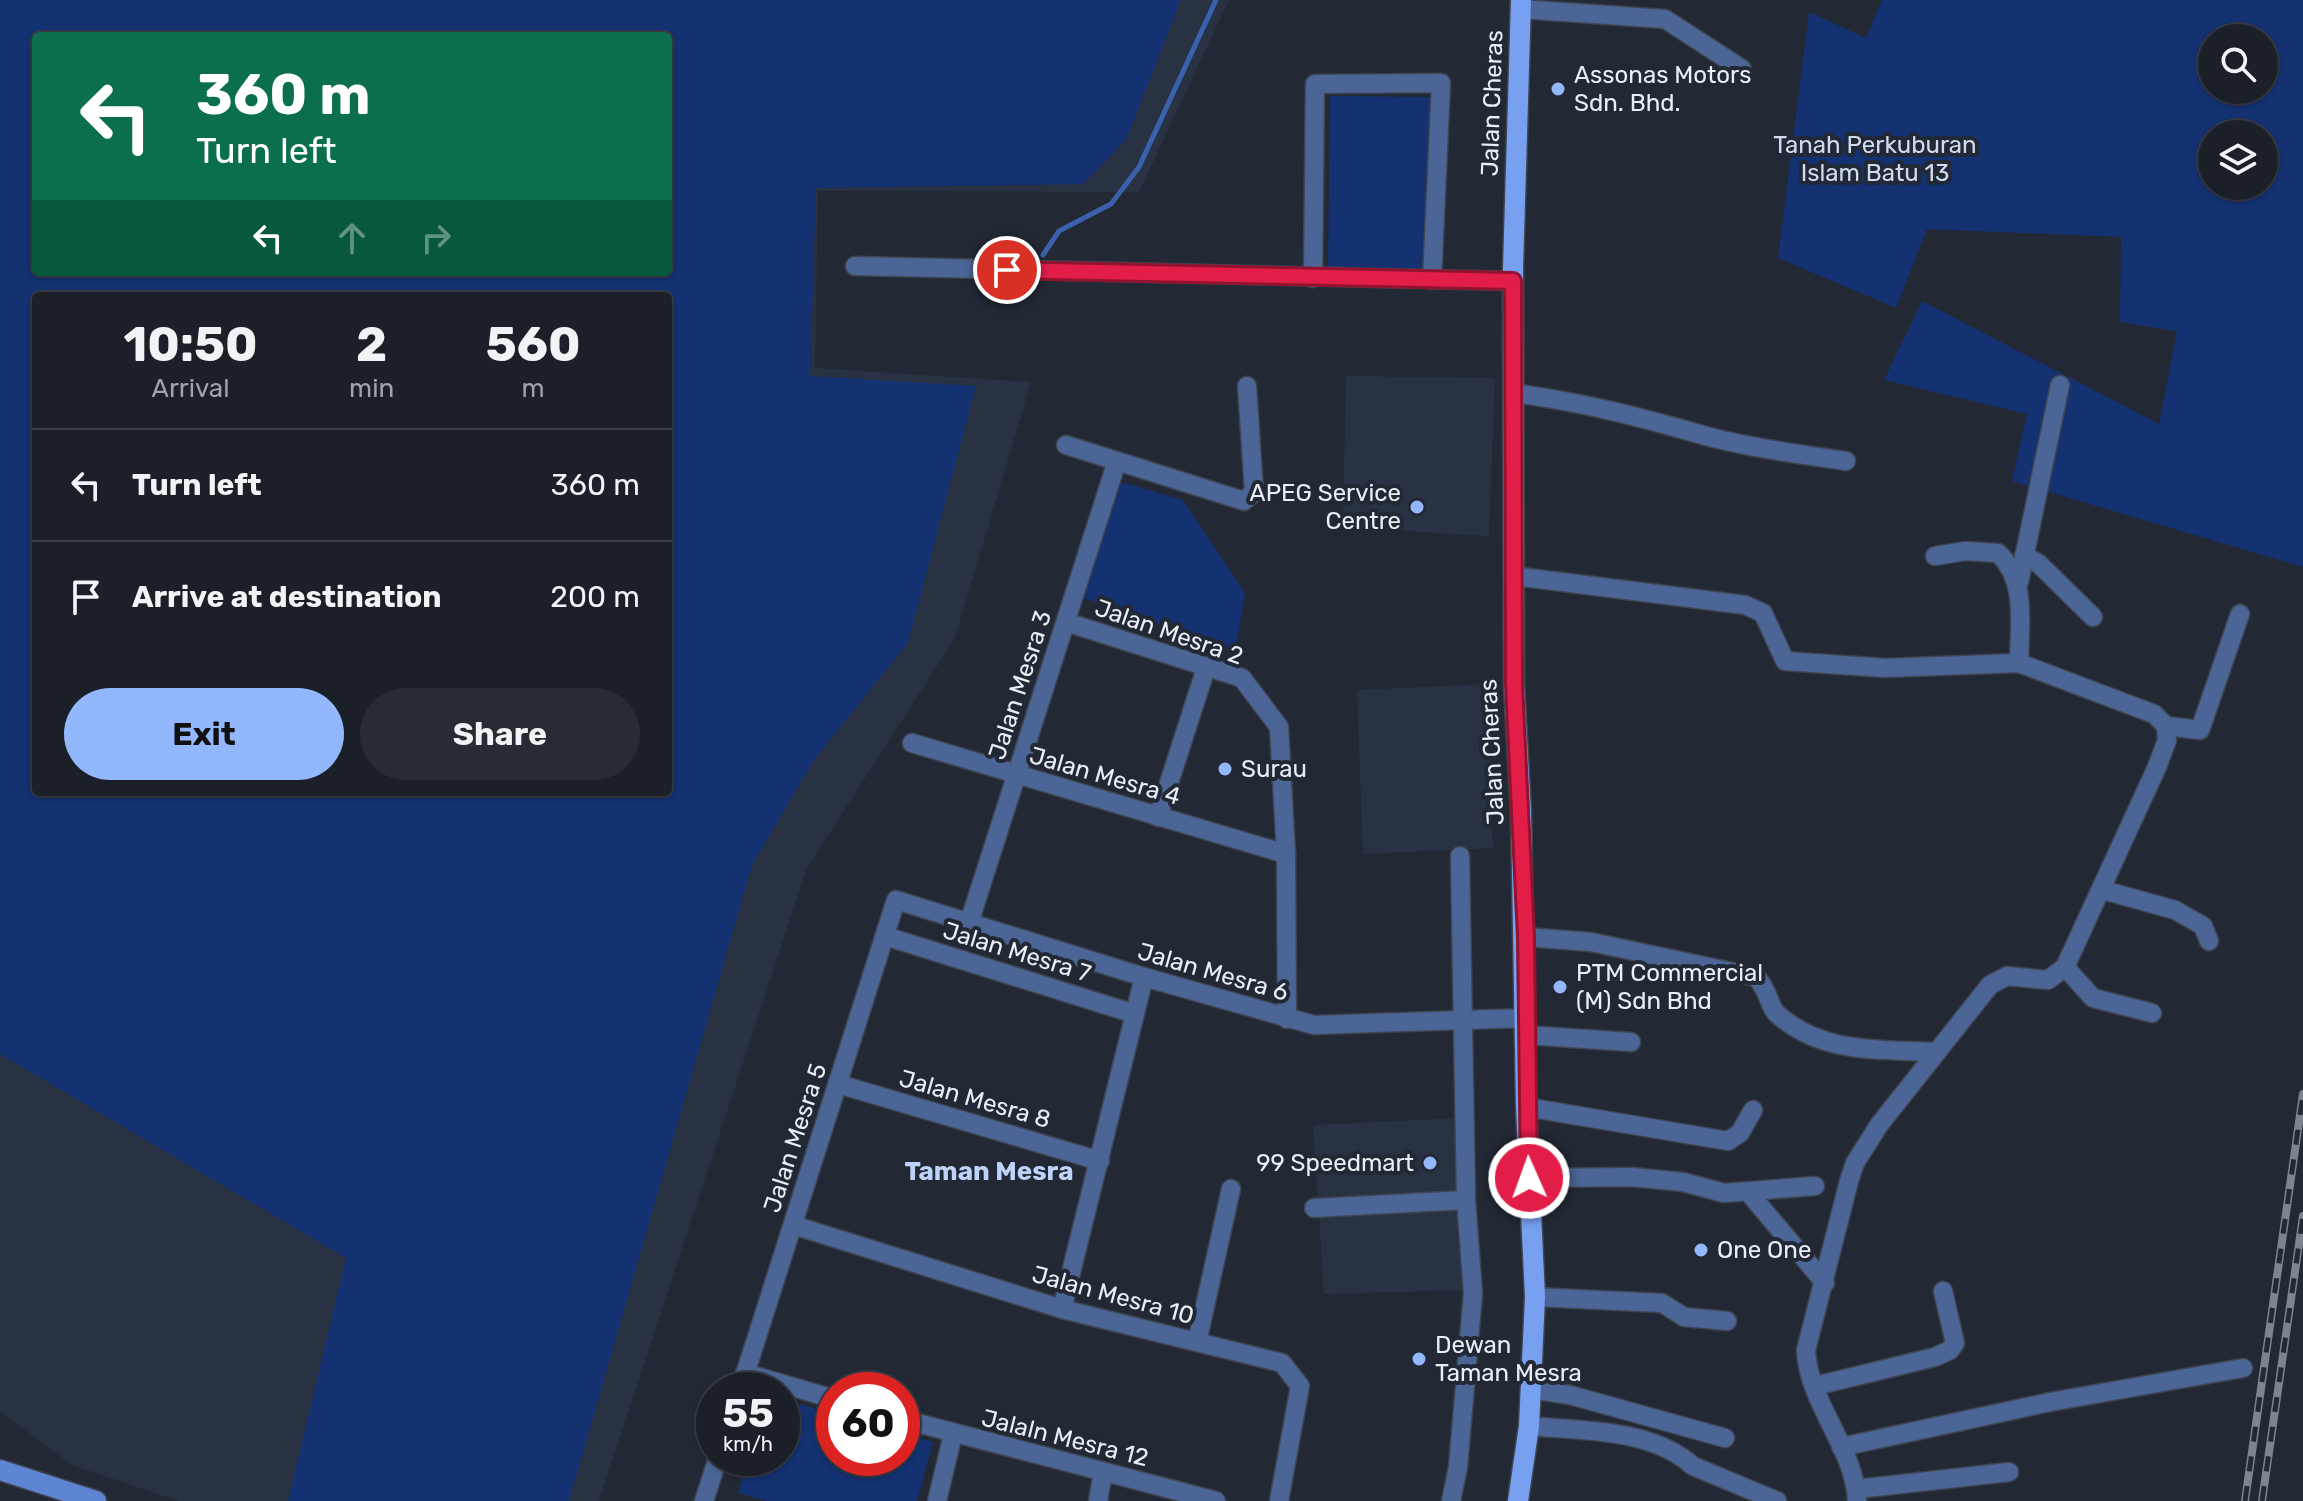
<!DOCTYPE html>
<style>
body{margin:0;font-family:Rubik,sans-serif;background:#272c34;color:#f1f3f6;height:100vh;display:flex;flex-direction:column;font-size:30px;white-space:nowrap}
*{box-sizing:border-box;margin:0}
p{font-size:26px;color:#9fa2a8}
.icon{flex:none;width:44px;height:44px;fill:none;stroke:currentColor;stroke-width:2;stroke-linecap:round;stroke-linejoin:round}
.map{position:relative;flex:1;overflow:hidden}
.drawer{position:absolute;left:32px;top:292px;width:640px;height:504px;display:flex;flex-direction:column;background:#1a1f28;border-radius:8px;box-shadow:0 2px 6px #0004,0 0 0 2px #383d45}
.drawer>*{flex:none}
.hud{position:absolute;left:32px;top:32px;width:640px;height:244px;border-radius:8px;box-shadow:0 2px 6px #0004,0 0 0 2px #383d45;background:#0b6e4f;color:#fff;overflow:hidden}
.controls{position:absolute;left:2198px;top:24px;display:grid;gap:16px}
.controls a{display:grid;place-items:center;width:80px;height:80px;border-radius:50%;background:#1a1f28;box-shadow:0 2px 6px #0004,0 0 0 2px #383d45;font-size:40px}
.speed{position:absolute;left:696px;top:1372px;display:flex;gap:16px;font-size:40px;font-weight:700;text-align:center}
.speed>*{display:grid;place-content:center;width:104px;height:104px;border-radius:50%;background:#1a1f28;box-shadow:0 2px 6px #0004,0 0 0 2px #383d45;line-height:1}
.speed small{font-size:20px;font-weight:400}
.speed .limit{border:12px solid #d22;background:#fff;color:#111}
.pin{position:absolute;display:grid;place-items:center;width:68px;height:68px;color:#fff;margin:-34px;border:4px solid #fff;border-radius:50%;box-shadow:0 2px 8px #0007}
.me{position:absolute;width:88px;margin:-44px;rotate:358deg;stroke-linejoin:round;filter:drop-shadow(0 0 6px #0008)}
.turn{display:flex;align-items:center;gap:28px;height:168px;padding:0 32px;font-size:36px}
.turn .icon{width:104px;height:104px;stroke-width:2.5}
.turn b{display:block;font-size:56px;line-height:68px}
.lanes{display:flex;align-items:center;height:76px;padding:0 32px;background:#0003;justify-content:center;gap:40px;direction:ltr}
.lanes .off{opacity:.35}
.eta{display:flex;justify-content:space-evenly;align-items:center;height:136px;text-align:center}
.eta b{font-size:48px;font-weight:700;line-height:56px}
.action{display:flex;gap:16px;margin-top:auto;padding:16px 32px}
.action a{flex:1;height:92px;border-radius:48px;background:#93b7fd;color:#111;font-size:32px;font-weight:700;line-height:92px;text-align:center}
.action a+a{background:#272c34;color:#f1f3f6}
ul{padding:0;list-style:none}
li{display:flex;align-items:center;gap:24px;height:112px;padding:0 32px;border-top:2px solid #383d45}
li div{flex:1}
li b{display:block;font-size:30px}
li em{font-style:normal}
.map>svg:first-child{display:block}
.built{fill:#283243;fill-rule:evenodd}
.green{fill:#143171;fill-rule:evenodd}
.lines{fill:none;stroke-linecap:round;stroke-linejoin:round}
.stream{stroke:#3c61ac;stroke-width:5}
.street-casing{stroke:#3e4550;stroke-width:21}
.secondary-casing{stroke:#3e4550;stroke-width:23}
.primary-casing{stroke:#3e4550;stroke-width:23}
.street{stroke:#4b6596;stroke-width:18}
.secondary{stroke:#5e85d4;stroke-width:20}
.primary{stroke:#77a0f1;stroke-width:20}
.rail-casing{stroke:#7e838e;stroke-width:8}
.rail{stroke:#222935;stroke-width:5;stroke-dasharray:15;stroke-linecap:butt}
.route-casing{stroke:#92132f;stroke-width:20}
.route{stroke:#e11d48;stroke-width:14}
.poi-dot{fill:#93b7fd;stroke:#222935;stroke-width:3}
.labels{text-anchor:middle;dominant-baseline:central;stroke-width:8;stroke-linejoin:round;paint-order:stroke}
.poi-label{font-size:24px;fill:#eaeef7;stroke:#222935;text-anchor:start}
.street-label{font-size:24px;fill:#eaeef7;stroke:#222935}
.park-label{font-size:24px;fill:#d0dbf0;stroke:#222935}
.neighbourhood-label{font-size:26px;font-weight:bold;fill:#bdd3fa;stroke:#222935}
</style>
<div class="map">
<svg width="2303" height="1501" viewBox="0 0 2303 1501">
<rect width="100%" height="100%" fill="#222935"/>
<!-- built -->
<g class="built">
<path d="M 0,0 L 1229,0 L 1139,192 L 818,191 L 815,368 L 1031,382 L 955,638 L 807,868 L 599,1501 L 179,1501 L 72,1465 L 0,1411 ZM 36,36 L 668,36 L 668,272 L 36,272 ZM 36,296 L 668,296 L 668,792 L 36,792 Z"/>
<path d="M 1346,376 L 1495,378 L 1489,536 L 1343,527 Z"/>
<path d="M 1486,684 L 1493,848 L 1363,854 L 1357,690 Z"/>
<path d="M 1460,1118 L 1467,1290 L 1324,1294 L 1313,1125 Z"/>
</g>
<!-- green -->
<g class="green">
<path d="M 0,0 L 1181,0 L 1126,140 L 1083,184 L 816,188 L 810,376 L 976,386 L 908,643 L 814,760 L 752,865 L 569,1501 L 288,1501 L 346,1258 L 0,1054 ZM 668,36 L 668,272 L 36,272 L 36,36 ZM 668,296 L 668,792 L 36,792 L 36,296 Z"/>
<path d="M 1882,0 L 2303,0 L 2303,567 L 2012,481 L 2027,414 L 1884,380 L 1922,301 L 2159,424 L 2177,331 L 2120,322 L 2121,237 L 1927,229 L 1896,308 L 1778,258 L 1809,12 L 1866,38 ZM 2212,38 L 2264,38 L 2264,90 L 2212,90 ZM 2212,134 L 2264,134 L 2264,186 L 2212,186 Z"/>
<path d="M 1330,96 L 1430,97 L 1429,273 L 1328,272 Z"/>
<path d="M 1122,482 L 1183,500 L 1245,593 L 1235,653 L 1081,597 Z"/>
<path d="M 782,1399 L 834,1414 L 834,1458 L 902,1458 L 902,1433 L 933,1442 L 917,1501 L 767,1501 L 738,1493 L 748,1458 L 782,1458 Z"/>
</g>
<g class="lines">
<!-- stream -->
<path class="stream" d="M 1043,255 L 1059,231 L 1111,204 L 1139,167 L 1216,0"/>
<defs>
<g id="street">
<path d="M 1521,9 L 1665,19 L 1742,69"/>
<path d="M 855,266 L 1513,281"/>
<path d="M 1313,278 L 1315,84 L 1441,83 L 1432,280"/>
<path d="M 1513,393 C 1582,402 1640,417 1706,436 C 1751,448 1799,454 1846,461"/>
<path d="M 1066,445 L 1244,501 L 1254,492 L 1247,386"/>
<path d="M 1935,556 L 1965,551 L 1998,553 C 2028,581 2019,625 2019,663"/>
<path d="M 2024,556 L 2038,563 L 2093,617"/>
<path d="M 1514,576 L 1745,605 L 1763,613 L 1785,661 L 1885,668 L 2019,663 L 2154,714 L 2166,726 L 2200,730 L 2240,614"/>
<path d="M 2019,582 L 2060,385"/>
<path d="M 1066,622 L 1242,678 L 1279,727 L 1286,854 L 1287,1019"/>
<path d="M 912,743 L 1286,854"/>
<path d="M 1158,817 L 1206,668"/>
<path d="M 2103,890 L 2175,910 L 2203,926 L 2209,941"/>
<path d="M 969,923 L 1117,461"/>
<path d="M 885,936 L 1135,1014"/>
<path d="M 1526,937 L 1591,942 L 1756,977 C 1769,990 1769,1007 1777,1014 C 1822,1054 1878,1049 1933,1052"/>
<path d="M 2065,967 L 2157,767 L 2167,740 L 2166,726"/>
<path d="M 1526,1035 L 1631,1042"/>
<path d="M 838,1084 L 1100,1161"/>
<path d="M 1526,1107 L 1728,1141 L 1740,1133 L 1753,1110"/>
<path d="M 1529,1178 L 1632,1177 L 1683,1182 L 1724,1193 L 1815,1186"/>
<path d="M 1749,1193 L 1825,1283"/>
<path d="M 1314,1208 L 1466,1200"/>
<path d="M 793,1225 L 1062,1309 L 1282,1363 L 1300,1386 L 1279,1501"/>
<path d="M 1535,1297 L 1662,1303 L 1684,1317 L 1727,1321"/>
<path d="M 1062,1309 L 1144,977"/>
<path d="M 1197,1342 L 1231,1189"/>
<path d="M 745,1373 L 834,1399"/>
<path d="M 1815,1386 L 1935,1357 L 1950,1350 L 1955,1343 L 1943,1291"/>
<path d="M 1531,1389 L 1570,1395 L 1725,1438"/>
<path d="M 740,1390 L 896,900 L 1144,977 L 1314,1025 L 1525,1018"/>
<path d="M 902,1419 L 1216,1501"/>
<path d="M 1529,1426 C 1582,1431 1651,1428 1693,1466 L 1777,1501"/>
<path d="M 1841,1447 L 2050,1402 L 2243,1368"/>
<path d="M 1857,1489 L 2009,1472"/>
<path d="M 704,1501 L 718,1458"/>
<path d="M 937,1501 L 953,1434"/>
<path d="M 1098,1501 L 1103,1472"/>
<path d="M 1451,1501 L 1458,1467 L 1473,1293 L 1466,1200 L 1460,856"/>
<path d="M 1857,1501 C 1855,1448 1808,1403 1806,1350 L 1849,1181 L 1855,1163 L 1879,1125 L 1990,985 L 2007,976 L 2048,980 L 2065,967 L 2093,998 L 2152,1013"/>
</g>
<path id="secondary" d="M 0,1470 L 96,1501"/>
<path id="primary" d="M 1518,1501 L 1529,1426 L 1535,1297 L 1526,1107 L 1521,812 L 1514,684 L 1513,269 L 1521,0"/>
</defs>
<!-- street casing -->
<use href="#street" class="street-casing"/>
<!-- secondary casing -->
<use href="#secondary" class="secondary-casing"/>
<!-- primary casing -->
<use href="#primary" class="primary-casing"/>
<!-- street -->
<use href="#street" class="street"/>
<!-- secondary -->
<use href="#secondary" class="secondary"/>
<!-- primary -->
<use href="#primary" class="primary"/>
<defs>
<g id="rail">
<path d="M 2245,1501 L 2303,1094"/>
<path d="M 2262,1501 L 2303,1216"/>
</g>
</defs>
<!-- rail casing -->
<use href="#rail" class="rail-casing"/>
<!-- rail -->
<use href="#rail" class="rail"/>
</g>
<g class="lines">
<defs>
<path id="route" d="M 1007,270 L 1513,281 L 1514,684 L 1526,937 L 1529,1178"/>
</defs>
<!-- route casing -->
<use href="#route" class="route-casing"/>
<!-- route -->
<use href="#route" class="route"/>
</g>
<!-- markers -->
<g class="poi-dot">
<circle cx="1558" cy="89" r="8"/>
<circle cx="1417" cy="507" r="8"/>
<circle cx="1225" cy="769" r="8"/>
<circle cx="1560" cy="987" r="8"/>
<circle cx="1430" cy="1163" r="8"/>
<circle cx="1701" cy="1250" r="8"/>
<circle cx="1419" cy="1359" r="8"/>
</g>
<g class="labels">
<!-- poi labels -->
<g class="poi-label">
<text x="1574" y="75">Assonas Motors<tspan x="1574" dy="28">Sdn. Bhd.</tspan></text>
<text x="1401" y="493" text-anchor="end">APEG Service<tspan x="1401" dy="28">Centre</tspan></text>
<text x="1241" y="769">Surau</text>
<text x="1576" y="973">PTM Commercial<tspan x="1576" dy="28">(M) Sdn Bhd</tspan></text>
<text x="1414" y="1163" text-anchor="end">99 Speedmart</text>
<text x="1717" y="1250">One One</text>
<text x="1435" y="1345">Dewan<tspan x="1435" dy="28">Taman Mesra</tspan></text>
</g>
<!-- street labels -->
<g class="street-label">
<text transform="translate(1492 103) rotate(-88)">Jalan Cheras</text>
<text transform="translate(1169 632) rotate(19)">Jalan Mesra 2</text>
<text transform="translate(1020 685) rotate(-72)">Jalan Mesra 3</text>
<text transform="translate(1492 752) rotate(-93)">Jalan Cheras</text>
<text transform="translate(1105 776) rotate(16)">Jalan Mesra 4</text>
<text transform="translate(1017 952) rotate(17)">Jalan Mesra 7</text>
<text transform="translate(1213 972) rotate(16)">Jalan Mesra 6</text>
<text transform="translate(975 1099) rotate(16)">Jalan Mesra 8</text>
<text transform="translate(795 1138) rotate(-72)">Jalan Mesra 5</text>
<text transform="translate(1113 1295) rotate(15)">Jalan Mesra 10</text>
<text transform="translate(1065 1438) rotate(14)">Jalaln Mesra 12</text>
</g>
<!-- park labels -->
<g class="park-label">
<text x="1875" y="145">Tanah Perkuburan<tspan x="1875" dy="28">Islam Batu 13</tspan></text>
</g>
<!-- neighbourhood labels -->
<g class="neighbourhood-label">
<text x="989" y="1171">Taman Mesra</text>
</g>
</g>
</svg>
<div class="controls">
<a><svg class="icon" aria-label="search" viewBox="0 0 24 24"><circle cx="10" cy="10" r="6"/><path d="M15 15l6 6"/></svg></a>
<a><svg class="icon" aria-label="layers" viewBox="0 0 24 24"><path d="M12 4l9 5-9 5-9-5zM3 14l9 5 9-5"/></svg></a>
</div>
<div class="speed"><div>55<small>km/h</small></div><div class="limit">60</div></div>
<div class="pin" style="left:1007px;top:270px;background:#d93025"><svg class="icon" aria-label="arrive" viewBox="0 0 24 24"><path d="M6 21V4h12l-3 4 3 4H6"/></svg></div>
<svg class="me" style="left:1529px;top:1178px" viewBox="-20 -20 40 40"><circle r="17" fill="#e11d48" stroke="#fff" stroke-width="3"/><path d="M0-11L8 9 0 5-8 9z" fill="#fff"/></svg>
<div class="hud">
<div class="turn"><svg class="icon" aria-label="left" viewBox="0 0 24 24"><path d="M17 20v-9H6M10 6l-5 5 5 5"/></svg><div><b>360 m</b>Turn left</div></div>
<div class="lanes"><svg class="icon" aria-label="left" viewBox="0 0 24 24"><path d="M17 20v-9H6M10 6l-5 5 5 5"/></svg><svg class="icon off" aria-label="ahead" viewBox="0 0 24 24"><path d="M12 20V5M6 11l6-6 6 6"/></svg><svg class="icon off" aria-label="right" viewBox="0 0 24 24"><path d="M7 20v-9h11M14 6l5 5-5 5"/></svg></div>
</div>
<section class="drawer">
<div class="eta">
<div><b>10:50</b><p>Arrival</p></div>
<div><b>2</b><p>min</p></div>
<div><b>560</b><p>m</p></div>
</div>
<ul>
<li><svg class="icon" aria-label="left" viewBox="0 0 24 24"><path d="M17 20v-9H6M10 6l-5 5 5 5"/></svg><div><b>Turn left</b></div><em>360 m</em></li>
<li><svg class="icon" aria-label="arrive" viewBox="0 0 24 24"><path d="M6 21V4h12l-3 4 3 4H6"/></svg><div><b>Arrive at destination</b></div><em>200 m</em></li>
</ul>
<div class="action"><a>Exit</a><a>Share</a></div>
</section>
</div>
